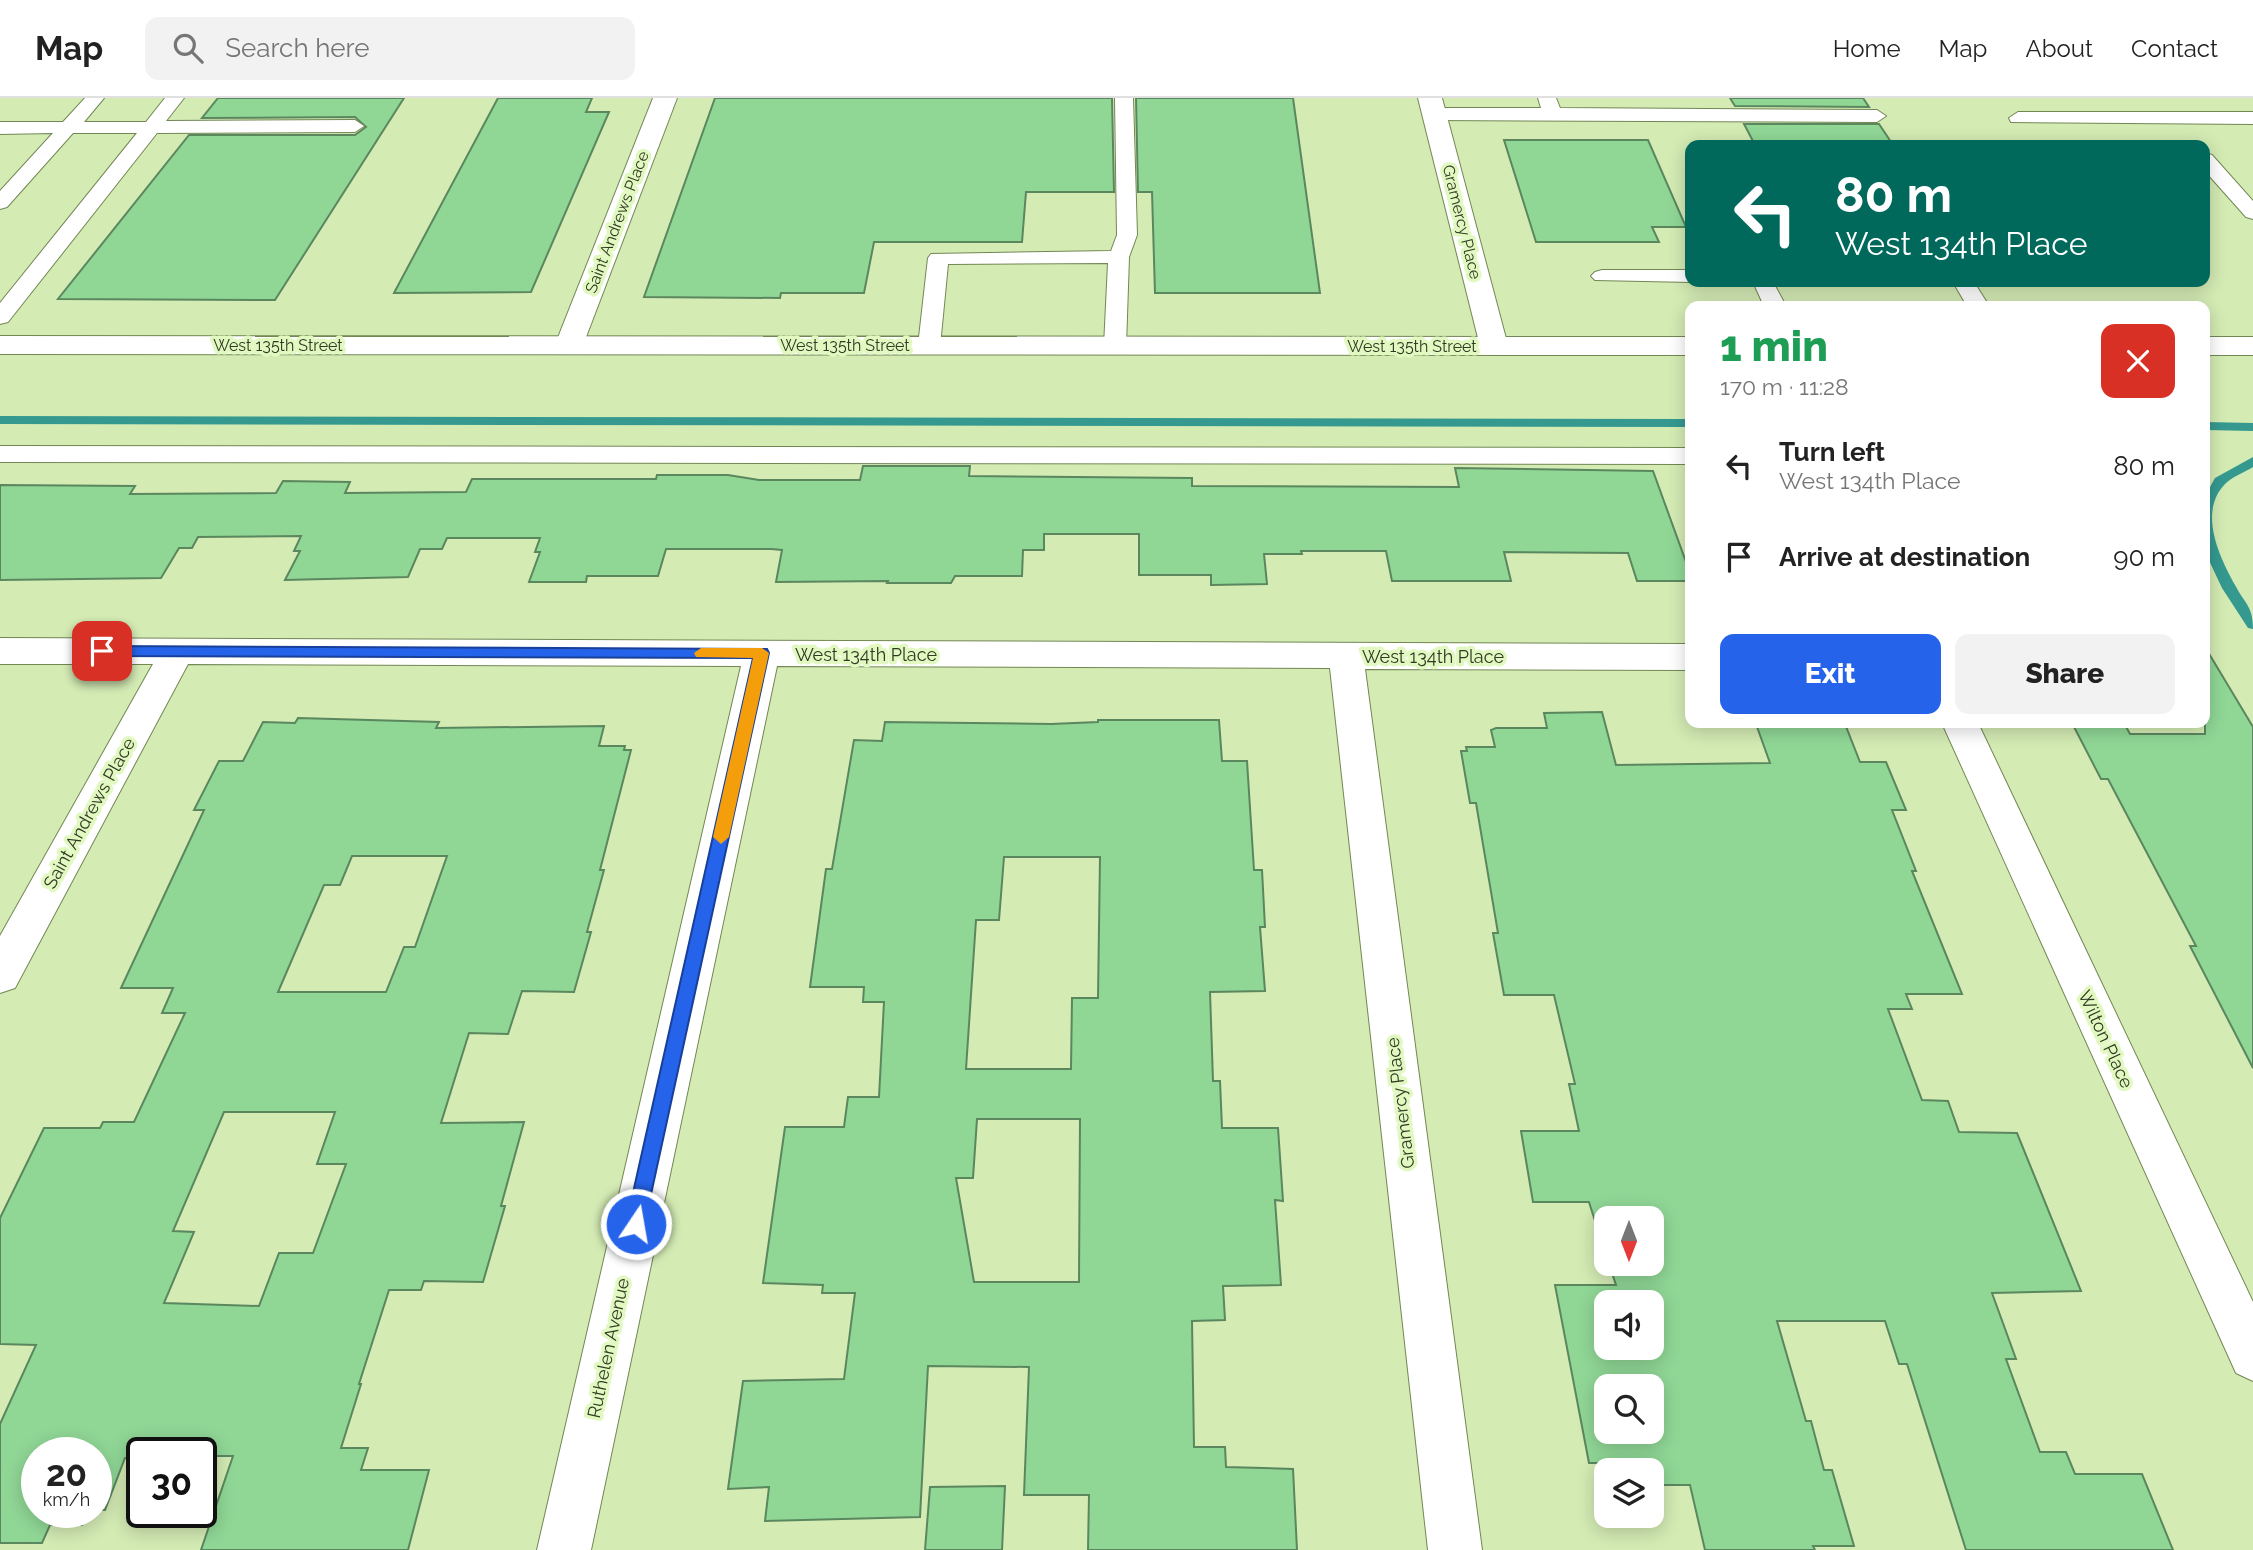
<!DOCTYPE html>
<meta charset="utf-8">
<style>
body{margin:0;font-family:Raleway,sans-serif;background:#f2f2f2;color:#222;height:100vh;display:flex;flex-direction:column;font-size:26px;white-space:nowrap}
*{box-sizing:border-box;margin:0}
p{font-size:23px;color:#767676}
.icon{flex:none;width:38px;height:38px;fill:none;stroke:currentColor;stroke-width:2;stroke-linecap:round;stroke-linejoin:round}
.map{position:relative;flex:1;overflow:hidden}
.details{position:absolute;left:1685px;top:203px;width:525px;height:427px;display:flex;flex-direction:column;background:#fff;border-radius:14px;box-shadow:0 4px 18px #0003}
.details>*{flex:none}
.banner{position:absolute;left:1685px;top:42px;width:525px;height:147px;border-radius:14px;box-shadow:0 4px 18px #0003;background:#00695c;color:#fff;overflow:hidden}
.needle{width:46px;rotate:180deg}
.fabs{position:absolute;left:1594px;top:1108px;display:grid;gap:14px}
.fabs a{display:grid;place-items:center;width:70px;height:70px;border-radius:14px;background:#fff;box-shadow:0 4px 18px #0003;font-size:35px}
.speed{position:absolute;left:21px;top:1339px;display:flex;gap:14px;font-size:35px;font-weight:700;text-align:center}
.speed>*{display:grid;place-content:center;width:91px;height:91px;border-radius:50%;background:#fff;box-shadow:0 4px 18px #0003;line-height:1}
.speed small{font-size:18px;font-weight:400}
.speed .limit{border:4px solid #111;border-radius:10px;background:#fff;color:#111}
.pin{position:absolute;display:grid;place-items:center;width:60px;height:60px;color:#fff;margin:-30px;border-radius:14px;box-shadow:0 4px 10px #0006}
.me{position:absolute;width:77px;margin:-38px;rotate:12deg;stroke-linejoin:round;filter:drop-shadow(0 0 5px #0008)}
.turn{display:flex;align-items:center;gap:24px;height:147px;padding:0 35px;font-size:32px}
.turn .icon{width:91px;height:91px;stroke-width:2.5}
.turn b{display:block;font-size:49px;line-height:60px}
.round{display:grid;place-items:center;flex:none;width:74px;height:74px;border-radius:14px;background:#f2f2f2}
.overview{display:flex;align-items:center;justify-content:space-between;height:119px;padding:0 35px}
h1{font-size:42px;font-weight:800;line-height:52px;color:#1e9e55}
.action{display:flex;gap:14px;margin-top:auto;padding:14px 35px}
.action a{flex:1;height:80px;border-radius:14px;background:#2563eb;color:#fff;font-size:28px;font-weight:800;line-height:80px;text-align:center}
.action a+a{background:#f2f2f2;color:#222}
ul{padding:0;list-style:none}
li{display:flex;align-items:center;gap:21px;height:91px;padding:0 35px}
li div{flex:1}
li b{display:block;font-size:26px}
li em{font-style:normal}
header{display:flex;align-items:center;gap:42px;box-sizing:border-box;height:98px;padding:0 35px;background:#fff;border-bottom:2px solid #e0e0e0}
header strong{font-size:33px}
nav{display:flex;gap:38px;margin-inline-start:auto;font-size:24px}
.search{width:490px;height:63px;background:#f2f2f2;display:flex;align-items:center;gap:18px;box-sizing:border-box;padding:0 24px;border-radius:14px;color:#767676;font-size:26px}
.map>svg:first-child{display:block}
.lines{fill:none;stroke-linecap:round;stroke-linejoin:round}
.stream{fill:#359990;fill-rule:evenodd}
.building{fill:#90d796;stroke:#5b875f;stroke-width:2;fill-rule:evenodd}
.service-casing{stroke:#728754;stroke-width:2}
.minor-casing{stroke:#728754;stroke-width:2}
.tertiary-casing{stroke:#728754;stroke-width:2}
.service{fill:#fff;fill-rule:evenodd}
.minor{fill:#fff;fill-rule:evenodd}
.tertiary{fill:#fff;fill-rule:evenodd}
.route{fill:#2563eb;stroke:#184099;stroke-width:2}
.slow{fill:#f59e0b}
.labels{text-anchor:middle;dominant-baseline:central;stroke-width:7;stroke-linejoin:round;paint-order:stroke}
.far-street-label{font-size:16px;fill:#303923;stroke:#e1f9c1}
.street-label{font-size:18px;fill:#303923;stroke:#e1f9c1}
</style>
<header>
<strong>Map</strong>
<div class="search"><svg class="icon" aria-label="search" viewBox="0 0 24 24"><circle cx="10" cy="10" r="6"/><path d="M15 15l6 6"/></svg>Search here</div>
<nav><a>Home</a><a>Map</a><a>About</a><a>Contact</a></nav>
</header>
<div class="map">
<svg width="2253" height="1452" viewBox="0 0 2253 1452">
<rect width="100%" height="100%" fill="#d4ebb4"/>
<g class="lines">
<!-- stream -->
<g class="stream">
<path d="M 0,318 L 1690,321 L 1690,329 L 0,326 Z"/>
<path d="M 2205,324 L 2253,325 L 2253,333 L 2205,332 Z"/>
<path d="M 2253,359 L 2253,369 C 2245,374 2232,379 2225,386 C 2198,414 2219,458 2235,487 C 2245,506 2253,508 2253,531 L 2248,530 L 2222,490 L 2205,454 L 2205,398 L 2215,380 Z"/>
</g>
</g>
<!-- building -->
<g class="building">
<path d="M 218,0 L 404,0 L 275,202 L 58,201 L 189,37 L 355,37 L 366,29 L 355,19 L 202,20 Z"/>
<path d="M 498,0 L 592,0 L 586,14 L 609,14 L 531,194 L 394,195 Z"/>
<path d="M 715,0 L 1112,0 L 1114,94 L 1026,94 L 1022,144 L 874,144 L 864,195 L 781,195 L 780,200 L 644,199 Z"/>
<path d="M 1136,0 L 1293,0 L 1320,195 L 1155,195 L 1152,94 L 1138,94 Z"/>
<path d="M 1730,0 L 1863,0 L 1869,9 L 1735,8 Z"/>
<path d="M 1744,26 L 1879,26 L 1893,47 L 1755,47 Z"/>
<path d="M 1504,42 L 1648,42 L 1686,129 L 1652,129 L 1659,144 L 1536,144 Z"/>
<path d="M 863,368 L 970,368 L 969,378 L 1192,380 L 1192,388 L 1459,389 L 1455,370 L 1653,373 L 1690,475 L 1690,483 L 1637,483 L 1628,455 L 1504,454 L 1511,483 L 1392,483 L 1386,453 L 1301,453 L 1302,456 L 1264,456 L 1267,486 L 1211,487 L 1211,477 L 1139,477 L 1139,436 L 1044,436 L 1044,452 L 1023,452 L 1022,478 L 955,478 L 951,485 L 887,485 L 888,483 L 776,484 L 782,452 L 771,451 L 666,451 L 658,478 L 587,478 L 586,484 L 529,484 L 540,454 L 535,454 L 540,440 L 447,440 L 442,451 L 420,451 L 408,479 L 285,482 L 300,453 L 294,453 L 301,438 L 198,439 L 192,450 L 179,450 L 161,480 L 0,482 L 0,387 L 135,388 L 130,396 L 276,395 L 283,383 L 350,384 L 345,395 L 466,394 L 472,381 L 656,381 L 657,377 L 728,377 L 759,382 L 860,382 Z"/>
<path d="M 2205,549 L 2253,629 L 2253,970 L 2190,848 L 2196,848 L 2108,681 L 2101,681 L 2072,625 L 2124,625 L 2130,636 L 2205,636 Z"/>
<path d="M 1602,614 L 1616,667 L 1770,665 L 1756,626 L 1845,626 L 1860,664 L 1886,664 L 1906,712 L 1892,712 L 1916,773 L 1912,773 L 1962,896 L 1906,896 L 1912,911 L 1888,911 L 1922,1002 L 1948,1003 L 1959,1034 L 2017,1035 L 2081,1193 L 1992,1195 L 2016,1261 L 2006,1261 L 2040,1354 L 2066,1354 L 2075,1376 L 2142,1376 L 2173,1452 L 1966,1452 L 1907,1266 L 1899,1266 L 1885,1223 L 1777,1223 L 1806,1323 L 1811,1323 L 1824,1372 L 1832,1372 L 1854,1448 L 1813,1448 L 1815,1452 L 1705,1452 L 1690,1387 L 1661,1387 L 1657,1365 L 1589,1365 L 1555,1187 L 1616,1187 L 1609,1166 L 1652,1166 L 1652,1120 L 1606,1120 L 1606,1158 L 1589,1104 L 1533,1104 L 1521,1033 L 1579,1033 L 1569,986 L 1575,986 L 1554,897 L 1504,897 L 1493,835 L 1498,835 L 1476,705 L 1470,705 L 1461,653 L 1467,653 L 1466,649 L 1495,649 L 1491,632 L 1496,630 L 1547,630 L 1544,615 ZM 1606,1204 L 1652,1204 L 1652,1250 L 1606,1250 ZM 1606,1288 L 1652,1288 L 1652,1334 L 1606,1334 Z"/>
<path d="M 298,620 L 439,624 L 436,630 L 604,628 L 599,648 L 625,648 L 624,652 L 631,652 L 600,772 L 604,772 L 587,834 L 591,834 L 574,894 L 522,893 L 508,936 L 469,935 L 441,1025 L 524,1024 L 501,1108 L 505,1108 L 483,1184 L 424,1183 L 421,1192 L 389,1192 L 359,1286 L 361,1286 L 341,1350 L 368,1350 L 361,1372 L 429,1372 L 408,1452 L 201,1452 L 233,1358 L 201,1358 L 201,1354 L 142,1354 L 142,1358 L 136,1360 L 125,1360 L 105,1412 L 96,1412 L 96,1354 L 37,1354 L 37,1414 L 87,1414 L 82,1427 L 50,1427 L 42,1445 L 0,1445 L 0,1326 L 36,1247 L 0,1246 L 0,1120 L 44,1030 L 100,1030 L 103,1024 L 134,1024 L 185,915 L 162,915 L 173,890 L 121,890 L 204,712 L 194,712 L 219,663 L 243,663 L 263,624 L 295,625 ZM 352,758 L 447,758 L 415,849 L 404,849 L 386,894 L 278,894 L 324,787 L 340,787 ZM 224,1014 L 335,1014 L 317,1066 L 346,1066 L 313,1155 L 279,1155 L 259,1208 L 164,1205 L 194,1134 L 173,1133 Z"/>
<path d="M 1098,622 L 1219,622 L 1222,663 L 1247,663 L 1254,772 L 1262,772 L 1265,829 L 1260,829 L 1265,893 L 1210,894 L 1213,983 L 1220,983 L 1222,1030 L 1278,1030 L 1283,1103 L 1275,1102 L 1281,1187 L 1223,1188 L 1225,1222 L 1192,1223 L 1194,1349 L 1225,1349 L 1226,1369 L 1293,1371 L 1297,1452 L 1088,1452 L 1089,1397 L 1024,1397 L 1029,1269 L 928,1268 L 920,1419 L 765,1423 L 769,1389 L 728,1391 L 743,1283 L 844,1281 L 855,1195 L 822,1195 L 823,1187 L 763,1185 L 785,1029 L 844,1029 L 848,999 L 879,999 L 884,904 L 863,904 L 864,889 L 810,889 L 826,771 L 832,771 L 854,642 L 882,643 L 885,624 L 1051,626 L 1098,624 ZM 1004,759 L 1100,759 L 1098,900 L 1072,900 L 1071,971 L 966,971 L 976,822 L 999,822 ZM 977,1021 L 1080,1021 L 1079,1184 L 974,1184 L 956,1080 L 973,1080 Z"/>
<path d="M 1005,1388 L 1002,1452 L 925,1452 L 930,1389 Z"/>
</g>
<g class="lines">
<defs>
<g id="service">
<path d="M 85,0 L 104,0 L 84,24 L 146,24 L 165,0 L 184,0 L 166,23 L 355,22 L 364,28 L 355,34 L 157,35 L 8,224 L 0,226 L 0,205 L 137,35 L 73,35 L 7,109 L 0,111 L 0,93 L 53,35 L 0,36 L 0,24 L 63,24 Z"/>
<path d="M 1115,0 L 1133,0 L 1137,137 L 1129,159 L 1126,248 L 1123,253 L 1107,253 L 1104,248 L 1108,165 L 948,166 L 940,248 L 937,253 L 921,253 L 918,248 L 928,160 L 931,156 L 1111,153 L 1117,137 Z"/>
<path d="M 1538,0 L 1556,0 L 1560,10 L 1877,12 L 1886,18 L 1877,24 L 1434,22 L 1425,16 L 1434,10 L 1541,10 Z"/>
<path d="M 2018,14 L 2253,14 L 2253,26 L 2011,24 L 2009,20 Z"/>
<path d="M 2205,55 L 2212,57 L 2253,103 L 2253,121 L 2246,119 L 2205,73 Z"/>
<path d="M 1602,172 L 1690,172 L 1692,184 L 1595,182 L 1591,178 L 1595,174 Z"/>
<path d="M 1753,184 L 1773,184 L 1786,208 L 1764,208 Z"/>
<path d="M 1953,184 L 1974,184 L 1989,208 L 1967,208 Z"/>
<path d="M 0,348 L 1690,350 L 1690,366 L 0,364 Z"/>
</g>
<g id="minor">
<path d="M 653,0 L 677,0 L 583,247 L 579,253 L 569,256 L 559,253 L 555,247 Z"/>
<path d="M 1418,0 L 1442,0 L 1508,248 L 1504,254 L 1494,257 L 1484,254 L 1480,248 Z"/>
<path d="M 0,540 L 1690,546 L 1690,572 L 1365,571 L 1482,1452 L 1428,1452 L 1330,570 L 777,568 L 591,1452 L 537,1452 L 741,568 L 188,566 L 15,890 L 0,895 L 0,838 L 153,566 L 0,566 Z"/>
<path d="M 1942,625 L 1978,625 L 2253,1204 L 2253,1283 L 2236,1275 Z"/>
</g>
<g id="tertiary">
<path d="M 0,238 L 1690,239 L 1690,257 L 0,256 Z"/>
<rect x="2205" y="239" width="48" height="18"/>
</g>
</defs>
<!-- service casing -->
<use href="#service" class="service-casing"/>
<!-- minor casing -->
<use href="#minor" class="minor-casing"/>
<!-- tertiary casing -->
<use href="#tertiary" class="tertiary-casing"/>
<!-- service -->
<use href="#service" class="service"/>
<!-- minor -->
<use href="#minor" class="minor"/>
<!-- tertiary -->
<use href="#tertiary" class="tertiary"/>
</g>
<!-- route -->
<path class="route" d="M 102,548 L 767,551 L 769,555 L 643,1133 L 636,1135 L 629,1133 L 626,1126 L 753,560 L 102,558 L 95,553 Z"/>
<!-- slow -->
<path class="slow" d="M 701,550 L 762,550 L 769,555 L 729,739 L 721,746 L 713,739 L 753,560 L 696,559 L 694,555 Z"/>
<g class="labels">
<!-- far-street labels -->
<g class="far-street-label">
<text transform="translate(617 124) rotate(-69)">Saint Andrews Place</text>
<text transform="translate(1462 124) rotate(76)">Gramercy Place</text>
<text x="278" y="247">West 135th Street</text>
<text x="845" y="247">West 135th Street</text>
<text x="1412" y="248">West 135th Street</text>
</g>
<!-- street labels -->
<g class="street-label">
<text x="866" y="556">West 134th Place</text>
<text x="1433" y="558">West 134th Place</text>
<text transform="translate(89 715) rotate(-61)">Saint Andrews Place</text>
<text transform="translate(2106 941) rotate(65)">Wilton Place</text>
<text transform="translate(1400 1005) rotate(-97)">Gramercy Place</text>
<text transform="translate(608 1250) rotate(-78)">Ruthelen Avenue</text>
</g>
</g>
</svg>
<div class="fabs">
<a><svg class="needle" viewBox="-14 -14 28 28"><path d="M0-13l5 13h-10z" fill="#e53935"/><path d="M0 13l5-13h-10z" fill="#767676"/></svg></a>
<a><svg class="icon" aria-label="sound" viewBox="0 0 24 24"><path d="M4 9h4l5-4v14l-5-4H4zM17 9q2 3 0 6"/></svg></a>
<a><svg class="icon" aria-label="search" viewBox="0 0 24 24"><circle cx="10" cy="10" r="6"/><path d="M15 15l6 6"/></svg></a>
<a><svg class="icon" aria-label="layers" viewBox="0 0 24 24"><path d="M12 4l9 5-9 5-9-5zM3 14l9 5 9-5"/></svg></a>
</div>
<div class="speed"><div>20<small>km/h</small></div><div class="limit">30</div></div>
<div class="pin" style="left:102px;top:553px;background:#d93025"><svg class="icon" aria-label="arrive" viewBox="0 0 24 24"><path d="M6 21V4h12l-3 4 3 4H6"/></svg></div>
<svg class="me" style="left:636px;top:1126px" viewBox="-20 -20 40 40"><circle r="17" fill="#2563eb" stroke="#fff" stroke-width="3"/><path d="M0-11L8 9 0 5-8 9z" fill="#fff"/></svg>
<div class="banner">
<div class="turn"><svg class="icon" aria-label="left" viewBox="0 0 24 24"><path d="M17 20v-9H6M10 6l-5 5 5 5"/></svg><div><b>80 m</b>West 134th Place</div></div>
</div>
<section class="details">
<div class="overview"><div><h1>1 min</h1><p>170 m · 11:28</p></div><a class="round" style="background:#d93025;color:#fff"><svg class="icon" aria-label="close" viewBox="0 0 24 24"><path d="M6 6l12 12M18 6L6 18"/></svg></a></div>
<ul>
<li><svg class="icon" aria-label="left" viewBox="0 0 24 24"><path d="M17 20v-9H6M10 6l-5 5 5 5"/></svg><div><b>Turn left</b><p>West 134th Place</p></div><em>80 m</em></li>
<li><svg class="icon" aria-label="arrive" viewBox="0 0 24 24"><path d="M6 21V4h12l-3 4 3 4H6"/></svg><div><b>Arrive at destination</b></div><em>90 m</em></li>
</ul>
<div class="action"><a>Exit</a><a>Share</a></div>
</section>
</div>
